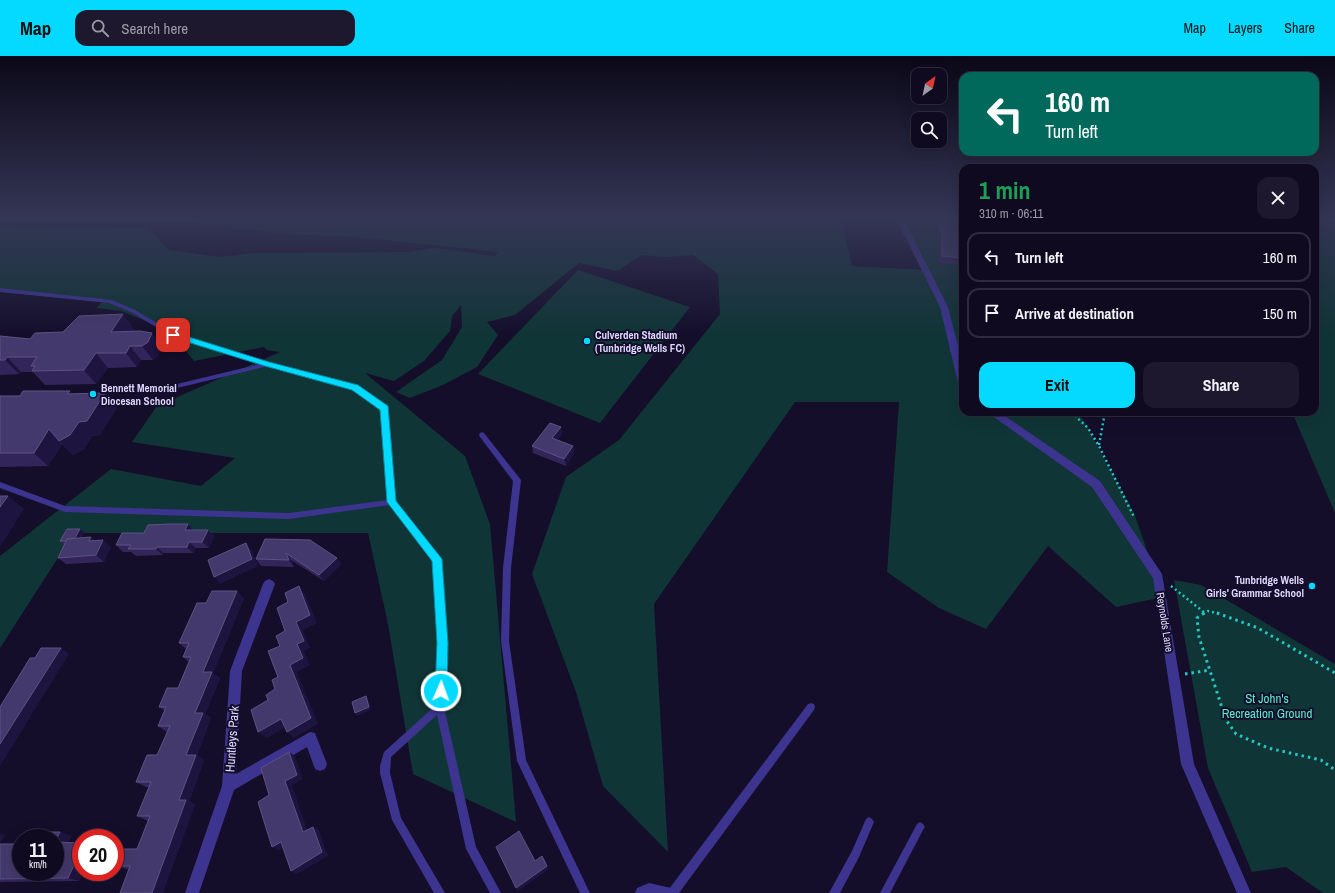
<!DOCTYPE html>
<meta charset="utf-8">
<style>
body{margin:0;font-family:"Archivo Narrow",sans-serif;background:#1d182d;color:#f1f3f6;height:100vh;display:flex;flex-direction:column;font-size:15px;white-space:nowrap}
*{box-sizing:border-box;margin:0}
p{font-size:13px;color:#9b9aa5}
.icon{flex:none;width:22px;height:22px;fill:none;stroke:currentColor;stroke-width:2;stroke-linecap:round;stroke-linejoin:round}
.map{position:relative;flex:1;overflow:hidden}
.drawer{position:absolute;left:959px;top:108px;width:360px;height:252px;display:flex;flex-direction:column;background:#0f0a20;border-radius:12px;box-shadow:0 4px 16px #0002,0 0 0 1px #2f2b3e}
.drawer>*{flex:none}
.guide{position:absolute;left:959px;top:16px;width:360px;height:84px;border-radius:12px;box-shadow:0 4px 16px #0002,0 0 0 1px #2f2b3e;background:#00695c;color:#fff;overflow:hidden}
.needle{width:26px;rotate:33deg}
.fabs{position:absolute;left:911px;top:12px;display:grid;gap:8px}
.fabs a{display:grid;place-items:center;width:36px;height:36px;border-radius:8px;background:#0f0a20;box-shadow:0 4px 16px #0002,0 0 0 1px #2f2b3e;font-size:20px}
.speed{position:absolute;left:12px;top:773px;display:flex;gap:8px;font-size:20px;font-weight:700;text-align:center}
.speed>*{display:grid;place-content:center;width:52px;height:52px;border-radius:50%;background:#0f0a20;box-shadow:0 4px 16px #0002,0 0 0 1px #2f2b3e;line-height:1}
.speed small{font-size:10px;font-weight:400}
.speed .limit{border:6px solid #d22;background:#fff;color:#111}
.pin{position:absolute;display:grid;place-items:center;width:34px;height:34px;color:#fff;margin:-17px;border-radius:8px;box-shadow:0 2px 6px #0006}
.me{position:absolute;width:44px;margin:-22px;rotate:2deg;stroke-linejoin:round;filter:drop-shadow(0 0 3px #0008)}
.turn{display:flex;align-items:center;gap:14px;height:84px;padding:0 20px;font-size:18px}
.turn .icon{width:52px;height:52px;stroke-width:2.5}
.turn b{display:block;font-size:28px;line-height:34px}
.round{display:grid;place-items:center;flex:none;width:42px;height:42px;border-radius:12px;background:#1d182d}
.summary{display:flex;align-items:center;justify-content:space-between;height:68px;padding:0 20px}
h1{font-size:24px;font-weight:700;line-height:30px;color:#1e9e55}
.primary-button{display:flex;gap:8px;margin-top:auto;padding:8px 20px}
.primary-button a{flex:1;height:46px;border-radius:12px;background:#04daff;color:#111;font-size:16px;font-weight:700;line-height:46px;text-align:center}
.primary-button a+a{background:#1d182d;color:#f1f3f6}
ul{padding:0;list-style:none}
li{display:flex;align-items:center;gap:12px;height:50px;margin:0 8px 6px;padding:0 12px;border:2px solid #2f2b3e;border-radius:12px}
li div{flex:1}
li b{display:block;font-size:15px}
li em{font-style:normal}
header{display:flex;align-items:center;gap:24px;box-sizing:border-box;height:56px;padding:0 20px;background:#04daff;color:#111}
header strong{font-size:19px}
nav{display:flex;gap:22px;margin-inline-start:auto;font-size:14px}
.search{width:280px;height:36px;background:#1d182d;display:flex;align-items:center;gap:10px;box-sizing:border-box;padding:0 14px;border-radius:12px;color:#9b9aa5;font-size:15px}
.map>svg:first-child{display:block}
.green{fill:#103536}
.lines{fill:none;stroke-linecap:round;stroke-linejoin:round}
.path-far1{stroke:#23c8c5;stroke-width:2.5;stroke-dasharray:2 3;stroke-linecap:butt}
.path{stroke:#23c8c5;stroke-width:3;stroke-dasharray:2.5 4;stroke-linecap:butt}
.service{fill:#3c348f;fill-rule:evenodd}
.minor{fill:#3c348f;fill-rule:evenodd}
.wall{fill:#32255a}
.shaded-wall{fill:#1e1440}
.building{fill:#44396c;stroke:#5c5283}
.route{fill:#04daff;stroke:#038ea6}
.poi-dot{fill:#04daff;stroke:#140e2b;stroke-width:1.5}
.labels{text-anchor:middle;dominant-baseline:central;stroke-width:4;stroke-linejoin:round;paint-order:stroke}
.poi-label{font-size:11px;font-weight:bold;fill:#ded8ff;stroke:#140e2b;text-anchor:start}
.street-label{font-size:11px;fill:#ded8ff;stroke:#140e2b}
.near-park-label{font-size:13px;fill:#57ecce;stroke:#140e2b}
.near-street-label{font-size:13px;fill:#ded8ff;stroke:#140e2b}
</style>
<header>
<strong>Map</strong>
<div class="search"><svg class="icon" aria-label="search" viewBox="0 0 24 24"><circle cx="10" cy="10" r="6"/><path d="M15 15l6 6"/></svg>Search here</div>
<nav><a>Map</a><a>Layers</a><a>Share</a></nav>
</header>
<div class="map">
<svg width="1335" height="837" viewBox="0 0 1335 837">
<rect width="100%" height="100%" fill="#140e2b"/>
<!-- green -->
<g class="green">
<path d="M 0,162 L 841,162 L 852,210 L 926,214 L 893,162 L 963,162 L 963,356 L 1092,356 L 1078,360 L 1083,363 L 1134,457 L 1163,541 L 1116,551 L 1048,490 L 986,573 L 939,552 L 887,516 L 899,346 L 795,346 L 654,548 L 668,796 L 603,730 L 576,636 L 532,518 L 566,421 L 619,384 L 720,258 L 718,218 L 693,199 L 667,201 L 641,199 L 618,215 L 579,207 L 515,259 L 487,266 L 498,279 L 477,311 L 443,329 L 410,342 L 396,336 L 442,304 L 462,271 L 461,249 L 452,260 L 450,275 L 424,305 L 394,325 L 365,317 L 465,400 L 490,468 L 516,766 L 413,718 L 388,568 L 368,477 L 74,477 L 0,592 L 0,500 L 111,413 L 201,430 L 235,402 L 132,386 L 157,350 L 280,296 L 267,294 L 264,291 L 194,305 L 169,274 L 121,255 L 97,252 L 102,245 L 0,236 L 0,171 L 148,172 L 169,194 L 219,201 L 255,197 L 408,196 L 434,192 L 495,200 L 498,196 L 357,181 L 286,178 L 183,166 L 0,167 Z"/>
<path d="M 1315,162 L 1335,162 L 1335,457 L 1292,356 L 1315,356 Z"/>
<path d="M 578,214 L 690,251 L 600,367 L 478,318 Z"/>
<path d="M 1174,524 L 1201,529 L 1335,608 L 1335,837 L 1323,837 L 1286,811 L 1252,816 L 1208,712 Z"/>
</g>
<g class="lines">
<!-- path-far1 -->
<g class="path-far1">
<path d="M 1071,356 L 1088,372 L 1099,390 L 1134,461"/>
<path d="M 1099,389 L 1105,356"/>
<path d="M 1171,530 L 1205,557"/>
<path d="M 1203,558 L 1208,555 L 1221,558"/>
</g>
<!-- path -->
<g class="path">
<path d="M 1204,557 L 1197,562 L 1199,581 L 1226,664 L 1236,678 L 1268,692 L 1321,704 L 1335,714"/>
<path d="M 1217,557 L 1258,572 L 1335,617"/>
<path d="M 1185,618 L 1210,614"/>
</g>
<!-- service -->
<g class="service">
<path d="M 0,232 L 112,244 L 135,254 L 175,278 L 269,306 L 357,329 L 387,351 L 396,445 L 441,503 L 446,587 L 444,651 L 476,791 L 501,837 L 490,837 L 466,793 L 437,659 L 391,701 L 390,717 L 401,762 L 445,837 L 434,837 L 392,764 L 380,717 L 380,710 L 384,696 L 436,649 L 438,587 L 433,504 L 390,449 L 289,463 L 65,456 L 0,432 L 0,426 L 65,450 L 289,457 L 388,444 L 382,354 L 353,333 L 268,310 L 173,333 L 134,336 L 133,334 L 134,332 L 136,332 L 173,329 L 260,308 L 171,280 L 131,256 L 109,247 L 0,236 Z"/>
<path d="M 482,376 L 484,377 L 521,424 L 511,512 L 509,585 L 526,704 L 590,837 L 580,837 L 517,705 L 501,585 L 503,512 L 513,425 L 480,381 L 479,379 L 480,377 Z"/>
<path d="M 811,647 L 814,648 L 815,651 L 814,654 L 679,837 L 668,837 L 669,833 L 808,648 Z"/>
<path d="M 869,761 L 872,763 L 874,766 L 859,801 L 840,837 L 829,837 L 852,795 L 866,763 Z"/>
<path d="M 920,766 L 923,768 L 925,771 L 923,774 L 890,837 L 880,837 L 917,768 Z"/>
</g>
<!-- minor -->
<g class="minor">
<path d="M 896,162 L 903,162 L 948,251 L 963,309 L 963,330 L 958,327 L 940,251 Z"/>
<path d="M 987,356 L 999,356 L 1100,425 L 1162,518 L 1194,708 L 1251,837 L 1237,837 L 1181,708 L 1153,522 L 1092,431 Z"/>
<path d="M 269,523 L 273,525 L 275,528 L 242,615 L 236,718 L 310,676 L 315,677 L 327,708 L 325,713 L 320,715 L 315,713 L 307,691 L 234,734 L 199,837 L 185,837 L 222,730 L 230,615 L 263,528 L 265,525 Z"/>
<path d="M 649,827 L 671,832 L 673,837 L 635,837 L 637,832 Z"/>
</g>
</g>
<!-- wall -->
<g class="wall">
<path d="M 938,162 L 951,162 L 961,202 L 958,209 L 939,207 L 939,182 L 938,182 L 936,167 Z"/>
<path d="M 134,273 L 132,275 L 163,291 L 158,300 L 153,304 L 141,304 L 137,311 L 108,312 L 96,328 L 45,329 L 33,316 L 21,316 L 19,318 L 0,319 L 0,280 L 30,283 L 63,276 Z"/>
<path d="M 105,337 L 117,351 L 100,379 L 92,380 L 84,393 L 73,399 L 62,388 L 48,410 L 0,411 L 0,339 L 1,340 Z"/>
<path d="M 561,371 L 562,378 L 557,384 L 573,390 L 574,397 L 566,410 L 533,397 L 532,390 Z"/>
<path d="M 193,474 L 208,474 L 214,480 L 209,492 L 196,492 L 193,497 L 163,497 L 163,499 L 136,500 L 131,496 L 123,496 L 116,489 L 144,477 Z"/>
<path d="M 84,476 L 81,482 L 95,485 L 111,491 L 104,506 L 66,508 L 58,502 L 64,489 L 60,485 Z"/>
<path d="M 265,483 L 337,502 L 341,508 L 324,525 L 291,504 L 294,511 L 261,510 L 256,503 Z"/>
<path d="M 244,542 L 213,617 L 220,622 L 205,658 L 211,662 L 197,699 L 204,704 L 189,745 L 195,749 L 129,814 L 117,810 L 137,793 L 148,765 L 137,760 L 149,731 L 146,731 L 136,726 L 157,699 L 167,676 L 158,670 L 165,655 L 159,651 L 178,632 L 189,606 L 183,601 L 186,593 L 179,587 L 206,547 Z"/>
<path d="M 47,776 L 60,776 L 71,780 L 68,786 L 81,816 L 83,816 L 79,825 L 0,826 L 0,788 L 21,788 Z"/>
</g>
<!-- shaded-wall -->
<g class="shaded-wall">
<path d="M 123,258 L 134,273 L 122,290 L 111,276 Z"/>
<path d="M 152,277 L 163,291 L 158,300 L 153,304 L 142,290 Z"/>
<path d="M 130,290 L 141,304 L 137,311 L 126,297 Z"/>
<path d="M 96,297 L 108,312 L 96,328 L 84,314 Z"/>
<path d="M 7,301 L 21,316 L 19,318 L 5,304 Z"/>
<path d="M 70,335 L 83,349 L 67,338 Z"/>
<path d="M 105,337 L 117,351 L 100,379 L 92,380 L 84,393 L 73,399 L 62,388 L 48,410 L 34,397 L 49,373 L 79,366 Z"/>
<path d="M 561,371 L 562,378 L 553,389 L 552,382 Z"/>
<path d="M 573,390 L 574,397 L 566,410 L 564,403 Z"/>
<path d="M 8,440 L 24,453 L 0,491 L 0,451 Z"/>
<path d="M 188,468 L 194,475 L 185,474 Z"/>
<path d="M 80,473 L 84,476 L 77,488 L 73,485 Z"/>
<path d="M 208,474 L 214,480 L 209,492 L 202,486 Z"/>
<path d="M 91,481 L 98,488 L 89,485 Z"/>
<path d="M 103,484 L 111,491 L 104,506 L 96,499 Z"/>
<path d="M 189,486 L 196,492 L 193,497 L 187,491 Z"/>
<path d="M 246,487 L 252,494 L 258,510 L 220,528 L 214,521 Z"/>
<path d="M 157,491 L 163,497 L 163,499 L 156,493 Z"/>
<path d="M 286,497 L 291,504 L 294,511 L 289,504 Z"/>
<path d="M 337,502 L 341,508 L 324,525 L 319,519 Z"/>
<path d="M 299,530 L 305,538 L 317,567 L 303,574 L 310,592 L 304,595 L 310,609 L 297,616 L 318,668 L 294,682 L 287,676 L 290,609 L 297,588 L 296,566 Z"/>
<path d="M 237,535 L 244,542 L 213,617 L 220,622 L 205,658 L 211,662 L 197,699 L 204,704 L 189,745 L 195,749 L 163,837 L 152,837 L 179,744 L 186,699 L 203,616 Z"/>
<path d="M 61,592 L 69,598 L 0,710 L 0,688 Z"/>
<path d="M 366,640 L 368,642 L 371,654 L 357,660 L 355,657 Z"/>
<path d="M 281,663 L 289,669 L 267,682 L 258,676 Z"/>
<path d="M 289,696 L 295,700 L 303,723 L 292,729 L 309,780 L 303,776 L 285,725 Z"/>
<path d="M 313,771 L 319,774 L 328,800 L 297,818 L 291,815 Z"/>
<path d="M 519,775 L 522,778 L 537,808 L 535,805 Z"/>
<path d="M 60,776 L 71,780 L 66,790 L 55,786 Z"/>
<path d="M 0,778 L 5,779 L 0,787 Z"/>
<path d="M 281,786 L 288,789 L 279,794 L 272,791 Z"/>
<path d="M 81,794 L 81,816 L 83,816 L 79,825 L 68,822 Z"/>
<path d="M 542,800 L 549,813 L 518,835 L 516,832 Z"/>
</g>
<!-- building -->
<g class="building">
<path d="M 938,162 L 956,162 L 961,202 L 942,200 L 942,174 L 940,174 Z"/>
<path d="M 123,258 L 111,276 L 140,275 L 152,277 L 148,286 L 142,290 L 130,290 L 126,297 L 96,297 L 84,314 L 32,315 L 35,310 L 31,310 L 37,301 L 7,301 L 5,304 L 0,304 L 0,280 L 30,283 L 35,277 L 63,276 L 79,260 Z"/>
<path d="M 23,335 L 70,335 L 67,338 L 105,337 L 87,365 L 79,366 L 70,379 L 59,385 L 49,373 L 34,397 L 0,397 L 0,340 L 20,340 Z"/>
<path d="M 550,367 L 561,371 L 552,382 L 573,390 L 564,403 L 532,390 Z"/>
<path d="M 0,440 L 8,440 L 0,451 Z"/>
<path d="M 170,468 L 188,468 L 185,474 L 208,474 L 202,486 L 189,486 L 187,491 L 157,491 L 156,493 L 128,493 L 131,489 L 116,489 L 122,477 L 144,477 L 148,469 Z"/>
<path d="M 67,473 L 80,473 L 75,482 L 67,483 L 66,485 L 60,485 Z"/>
<path d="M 91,481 L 89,485 L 103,484 L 96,499 L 58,502 L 67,483 Z"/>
<path d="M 265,483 L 310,484 L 337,502 L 319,519 L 286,497 L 289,504 L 256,503 Z"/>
<path d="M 246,487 L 252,503 L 214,521 L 208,504 Z"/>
<path d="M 299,530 L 310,559 L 296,566 L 304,585 L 297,588 L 303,602 L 290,609 L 311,662 L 287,676 L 281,663 L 258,676 L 251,654 L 268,644 L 266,639 L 275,633 L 272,624 L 278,621 L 268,595 L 280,590 L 276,580 L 285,575 L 277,552 L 288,546 L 285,537 Z"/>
<path d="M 212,535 L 237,535 L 203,616 L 212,616 L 195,657 L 203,657 L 186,699 L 196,699 L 179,744 L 186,744 L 152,837 L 120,837 L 130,810 L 117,810 L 124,793 L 137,793 L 150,760 L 137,760 L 151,726 L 136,726 L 147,699 L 157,699 L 170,670 L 158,670 L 166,651 L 159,651 L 167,632 L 178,632 L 191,601 L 183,601 L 189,587 L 179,587 L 197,547 L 206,547 Z"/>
<path d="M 41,592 L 61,592 L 0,688 L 0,651 L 30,602 L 35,602 Z"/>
<path d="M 366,640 L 369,651 L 355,657 L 352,646 Z"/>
<path d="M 289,696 L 297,719 L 285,725 L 303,776 L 313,771 L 322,796 L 291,815 L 281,786 L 272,791 L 258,746 L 269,739 L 261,712 Z"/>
<path d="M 42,774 L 41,776 L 60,776 L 55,786 L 81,787 L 81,794 L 68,822 L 0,823 L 0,788 L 21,788 L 21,816 L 55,816 L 55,782 L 24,782 L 28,775 Z"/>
<path d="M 519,775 L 535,805 L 542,800 L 547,810 L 516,832 L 496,791 Z"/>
</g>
<!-- sky -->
<linearGradient id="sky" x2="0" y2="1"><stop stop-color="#0b0818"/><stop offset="0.58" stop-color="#343655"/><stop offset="1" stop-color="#343655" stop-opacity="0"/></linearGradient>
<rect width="1335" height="279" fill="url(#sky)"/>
<!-- route -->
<path class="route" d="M 173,276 L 269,306 L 358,329 L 388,350 L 396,445 L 442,503 L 448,587 L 447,635 L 445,639 L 441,640 L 437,639 L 435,635 L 437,587 L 432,505 L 387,446 L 380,354 L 352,334 L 265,310 L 171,281 L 170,279 Z"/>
<!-- markers -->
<g class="poi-dot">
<circle cx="587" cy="285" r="4"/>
<circle cx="93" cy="338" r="4"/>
<circle cx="1312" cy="530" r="4"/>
</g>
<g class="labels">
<!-- poi labels -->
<g class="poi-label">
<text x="595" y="279">Culverden Stadium<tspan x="595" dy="13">(Tunbridge Wells FC)</tspan></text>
<text x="101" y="332">Bennett Memorial<tspan x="101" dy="13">Diocesan School</tspan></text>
<text x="1304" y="524" text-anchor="end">Tunbridge Wells<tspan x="1304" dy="13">Girls' Grammar School</tspan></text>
</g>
<!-- street labels -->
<g class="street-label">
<text transform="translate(1165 566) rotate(81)">Reynolds Lane</text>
</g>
<!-- near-park labels -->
<g class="near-park-label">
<text x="1267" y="642">St John's<tspan x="1267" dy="15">Recreation Ground</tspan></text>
</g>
<!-- near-street labels -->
<g class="near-street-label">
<text transform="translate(232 683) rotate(-86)">Huntleys Park</text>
</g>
</g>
</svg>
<div class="fabs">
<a><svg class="needle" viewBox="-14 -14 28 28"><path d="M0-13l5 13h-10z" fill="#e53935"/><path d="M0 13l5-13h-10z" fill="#9b9aa5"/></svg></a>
<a><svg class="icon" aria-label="search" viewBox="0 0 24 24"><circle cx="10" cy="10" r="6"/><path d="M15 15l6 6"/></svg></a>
</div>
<div class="speed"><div>11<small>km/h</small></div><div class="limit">20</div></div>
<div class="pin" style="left:173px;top:279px;background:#d93025"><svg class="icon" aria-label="arrive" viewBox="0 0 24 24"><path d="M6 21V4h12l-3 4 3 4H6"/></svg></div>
<svg class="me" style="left:441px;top:635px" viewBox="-20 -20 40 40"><circle r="17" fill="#04daff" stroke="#fff" stroke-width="3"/><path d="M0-11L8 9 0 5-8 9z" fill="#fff"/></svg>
<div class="guide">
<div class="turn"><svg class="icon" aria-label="left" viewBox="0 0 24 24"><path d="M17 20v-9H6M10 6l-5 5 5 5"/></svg><div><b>160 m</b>Turn left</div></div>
</div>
<section class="drawer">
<div class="summary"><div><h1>1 min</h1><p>310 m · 06:11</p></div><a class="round"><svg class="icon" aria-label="close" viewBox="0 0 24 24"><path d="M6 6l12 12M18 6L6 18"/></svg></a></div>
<ul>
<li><svg class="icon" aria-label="left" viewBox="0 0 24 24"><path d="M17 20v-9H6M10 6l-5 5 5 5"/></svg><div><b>Turn left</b></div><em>160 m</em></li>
<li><svg class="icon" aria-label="arrive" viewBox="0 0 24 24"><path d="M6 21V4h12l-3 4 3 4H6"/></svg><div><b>Arrive at destination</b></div><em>150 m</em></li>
</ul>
<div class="primary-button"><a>Exit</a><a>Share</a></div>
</section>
</div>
